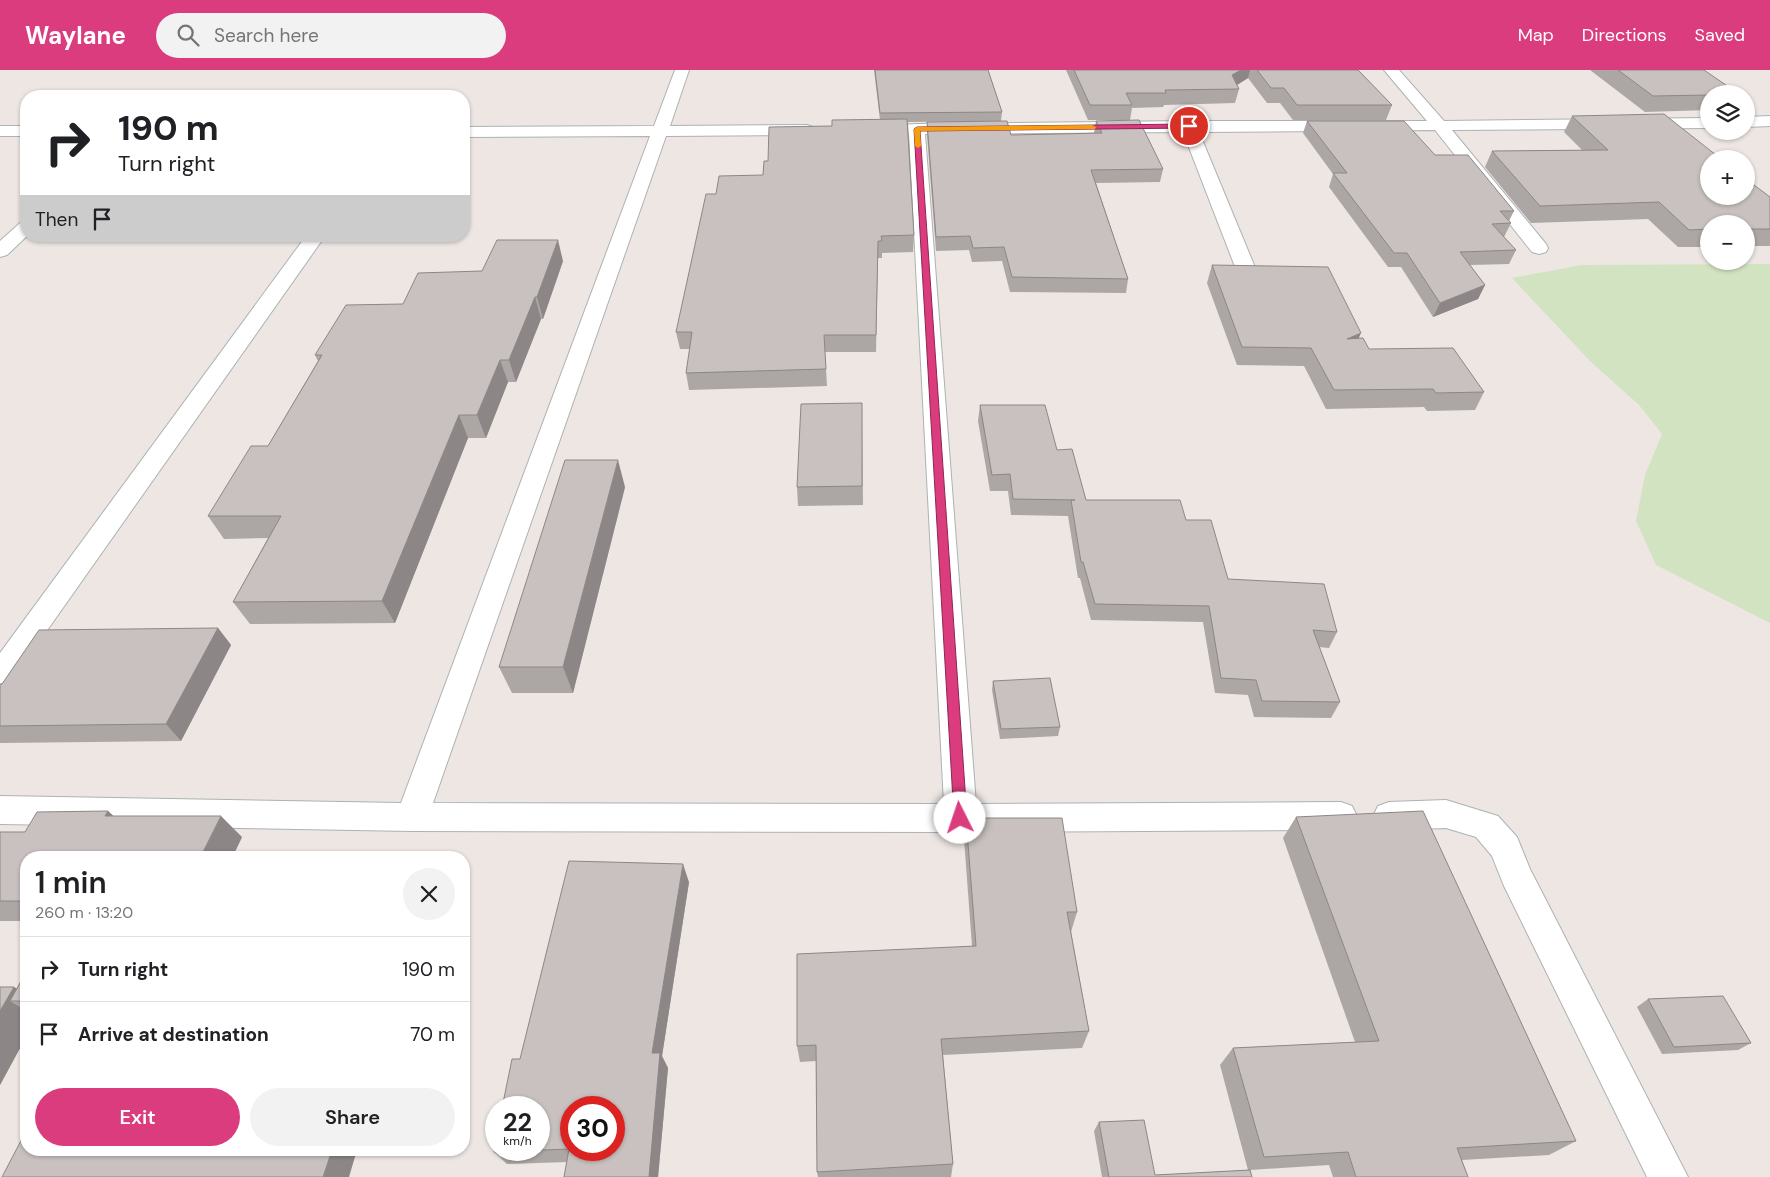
<!DOCTYPE html>
<meta charset="utf-8">
<style>
body{margin:0;font-family:"DM Sans",sans-serif;background:#f2f2f2;color:#202124;height:100vh;display:flex;flex-direction:column;font-size:19px;white-space:nowrap}
*{box-sizing:border-box;margin:0}
p{font-size:16px;color:#757577}
.icon{flex:none;width:28px;height:28px;fill:none;stroke:currentColor;stroke-width:2;stroke-linecap:round;stroke-linejoin:round}
.map{position:relative;flex:1;overflow:hidden}
.panel{position:absolute;left:20px;top:781px;width:450px;height:305px;display:flex;flex-direction:column;background:#fff;border-radius:20px;box-shadow:0 1px 4px #0004}
.panel>*{flex:none}
.banner{position:absolute;left:20px;top:20px;width:450px;height:152px;border-radius:20px;box-shadow:0 1px 4px #0004;background:#fff;color:#202124;overflow:hidden}
.controls{position:absolute;left:1700px;top:15px;display:grid;gap:10px}
.controls a{display:grid;place-items:center;width:55px;height:55px;border-radius:50%;background:#fff;box-shadow:0 1px 4px #0004;font-size:25px}
.speed{position:absolute;left:485px;top:1026px;display:flex;gap:10px;font-size:25px;font-weight:700;text-align:center}
.speed>*{display:grid;place-content:center;width:65px;height:65px;border-radius:50%;background:#fff;box-shadow:0 1px 4px #0004;line-height:1}
.speed small{font-size:12px;font-weight:400}
.speed .limit{border:8px solid #d22;background:#fff;color:#111}
.pin{position:absolute;display:grid;place-items:center;width:42px;height:42px;color:#fff;margin:-21px;border:2px solid #fff;border-radius:50%;box-shadow:0 1px 5px #0007}
.me{position:absolute;width:55px;margin:-28px;rotate:356deg;stroke-linejoin:round;filter:drop-shadow(0 0 4px #0008)}
.turn{display:flex;align-items:center;gap:18px;height:105px;padding:0 15px;font-size:22px}
.turn .icon{width:65px;height:65px;stroke-width:2.5}
.turn b{display:block;font-size:35px;line-height:42px}
.then{display:flex;align-items:center;height:48px;padding:0 15px;background:#0003;gap:10px;font-size:19px}
.round{display:grid;place-items:center;flex:none;width:52px;height:52px;border-radius:26px;background:#f2f2f2}
.headline{display:flex;align-items:center;justify-content:space-between;height:85px;padding:0 15px}
h1{font-size:30px;font-weight:600;line-height:38px}
.cta{display:flex;gap:10px;margin-top:auto;padding:10px 15px}
.cta a{flex:1;height:58px;border-radius:30px;background:#da3c7e;color:#fff;font-size:20px;font-weight:600;line-height:58px;text-align:center}
.cta a+a{background:#f2f2f2;color:#202124}
ul{padding:0;list-style:none}
li{display:flex;align-items:center;gap:15px;height:65px;padding:0 15px;border-top:1px solid #e0e0e0}
li div{flex:1}
li b{display:block;font-size:19px}
li em{font-style:normal}
header{display:flex;align-items:center;gap:30px;box-sizing:border-box;height:70px;padding:0 25px;background:#da3c7e;color:#fff}
header strong{font-size:24px}
nav{display:flex;gap:28px;margin-inline-start:auto;font-size:18px}
.search{width:350px;height:45px;background:#f2f2f2;display:flex;align-items:center;gap:12px;box-sizing:border-box;padding:0 18px;border-radius:28px;color:#757577;font-size:19px}
.map>svg:first-child{display:block}
.green{fill:#d2e3c2}
.lines{fill:none;stroke-linecap:round;stroke-linejoin:round}
.minor-casing{stroke:#adb2b3;stroke-width:2}
.minor{fill:#fff;fill-rule:evenodd}
.wall{fill:#aca6a5}
.shaded-wall{fill:#8c8786}
.building{fill:#c8c1c0;stroke:#8c8786;fill-rule:evenodd}
.route{fill:#da3c7e;stroke:#8e2752}
.slow{fill:#f59e0b}
</style>
<header>
<strong>Waylane</strong>
<div class="search"><svg class="icon" aria-label="search" viewBox="0 0 24 24"><circle cx="10" cy="10" r="6"/><path d="M15 15l6 6"/></svg>Search here</div>
<nav><a>Map</a><a>Directions</a><a>Saved</a></nav>
</header>
<div class="map">
<svg width="1770" height="1107" viewBox="0 0 1770 1107">
<rect width="100%" height="100%" fill="#ede6e3"/>
<!-- green -->
<path class="green" d="M 1770,194 L 1770,553 L 1656,495 L 1636,451 L 1645,405 L 1662,364 L 1639,335 L 1590,291 L 1512,208 L 1582,195 Z"/>
<g class="lines">
<defs>
<g id="minor">
<path d="M 675,0 L 689,0 L 670,56 L 807,55 L 813,57 L 815,60 L 813,63 L 807,65 L 666,66 L 433,733 L 944,734 L 909,64 L 870,65 L 864,63 L 862,60 L 864,57 L 917,54 L 1189,51 L 1427,51 L 1384,0 L 1399,0 L 1444,51 L 1709,48 L 1709,58 L 1452,60 L 1546,174 L 1548,178 L 1546,182 L 1539,184 L 1532,182 L 1435,60 L 1199,62 L 1259,207 L 1256,211 L 1249,213 L 1242,211 L 1239,207 L 1183,62 L 925,64 L 976,734 L 1341,732 L 1352,736 L 1357,746 L 1352,756 L 1341,760 L 961,762 L 412,761 L 0,754 L 0,726 L 401,733 L 650,66 L 464,67 L 464,57 L 654,56 Z"/>
<path d="M 1770,46 L 1770,56 L 1746,57 L 1746,47 Z"/>
<rect x="0" y="56" width="26" height="10"/>
<path d="M 26,152 L 27,166 L 7,185 L 0,187 L 0,171 L 20,153 Z"/>
<path d="M 306,166 L 325,166 L 10,613 L 0,616 L 0,583 Z"/>
<path d="M 1446,730 L 1498,746 L 1517,767 L 1530,799 L 1688,1107 L 1647,1107 L 1504,816 L 1492,786 L 1476,767 L 1446,758 L 1389,760 L 1378,756 L 1373,746 L 1378,736 L 1389,732 Z"/>
</g>
</defs>
<!-- minor casing -->
<use href="#minor" class="minor-casing"/>
<!-- minor -->
<use href="#minor" class="minor"/>
</g>
<!-- wall -->
<g class="wall">
<path d="M 874,0 L 988,0 L 1002,42 L 1001,51 L 908,52 L 914,165 L 913,182 L 882,183 L 882,188 L 878,188 L 876,282 L 825,282 L 827,316 L 689,320 L 686,303 L 690,279 L 680,279 L 676,262 L 716,124 L 763,105 L 768,91 L 832,56 L 880,50 Z"/>
<path d="M 1066,0 L 1358,0 L 1392,35 L 1386,50 L 1293,50 L 1280,33 L 1267,33 L 1248,8 L 1237,15 L 1239,19 L 1235,33 L 1164,35 L 1163,37 L 1132,38 L 1130,50 L 1088,50 Z"/>
<path d="M 1590,0 L 1704,0 L 1709,24 L 1709,40 L 1645,42 Z"/>
<path d="M 1572,46 L 1770,127 L 1770,176 L 1746,176 L 1746,154 L 1709,154 L 1709,177 L 1678,177 L 1648,149 L 1531,153 L 1485,97 L 1492,81 L 1582,80 L 1564,62 Z"/>
<path d="M 1096,51 L 1163,99 L 1160,112 L 1096,113 L 1128,209 L 1126,223 L 1010,222 L 1002,191 L 972,192 L 969,180 L 936,181 L 927,65 L 927,52 L 1011,65 L 1094,63 Z"/>
<path d="M 1307,51 L 1435,85 L 1514,141 L 1509,151 L 1511,153 L 1504,167 L 1516,180 L 1509,194 L 1470,195 L 1485,215 L 1478,229 L 1433,247 L 1401,197 L 1388,197 L 1329,117 L 1333,104 L 1303,63 Z"/>
<path d="M 563,191 L 543,249 L 541,249 L 516,312 L 508,312 L 486,368 L 468,368 L 395,553 L 250,554 L 233,532 L 268,468 L 224,469 L 208,446 L 268,376 L 318,291 L 315,285 L 482,201 Z"/>
<path d="M 1212,195 L 1358,268 L 1369,279 L 1484,322 L 1475,340 L 1427,341 L 1424,337 L 1326,339 L 1304,296 L 1237,295 L 1207,213 Z"/>
<path d="M 862,333 L 863,435 L 798,436 L 797,417 Z"/>
<path d="M 980,335 L 1057,380 L 1086,430 L 1186,450 L 1228,509 L 1337,562 L 1329,578 L 1319,577 L 1340,632 L 1331,648 L 1254,647 L 1248,625 L 1215,623 L 1203,552 L 1091,550 L 1080,508 L 1078,508 L 1068,446 L 1011,445 L 1008,421 L 990,421 L 978,351 Z"/>
<path d="M 625,417 L 573,623 L 512,623 L 499,597 Z"/>
<path d="M 218,558 L 231,575 L 181,671 L 0,673 L 0,614 Z"/>
<path d="M 993,611 L 1060,657 L 1058,666 L 1000,669 L 992,620 Z"/>
<path d="M 108,741 L 113,746 L 242,767 L 232,788 L 26,788 L 26,851 L 0,851 L 0,762 L 25,762 Z"/>
<path d="M 1296,747 L 1576,1071 L 1549,1085 L 1462,1090 L 1468,1107 L 1333,1107 L 1329,1095 L 1250,1100 L 1252,1107 L 1102,1107 L 1094,1061 L 1099,1052 L 1155,1105 L 1248,1100 L 1220,995 L 1233,978 L 1355,972 L 1283,768 Z"/>
<path d="M 966,748 L 1077,842 L 1071,862 L 1089,961 L 1082,978 L 943,985 L 953,1094 L 951,1107 L 818,1107 L 817,1102 L 816,991 L 800,992 L 797,976 L 972,876 L 964,769 Z"/>
<path d="M 689,812 L 662,986 L 668,998 L 658,1107 L 564,1107 L 567,1092 L 507,1094 L 494,1082 L 520,989 Z"/>
<path d="M 26,902 L 26,967 L 0,1015 L 0,917 L 14,917 L 17,919 Z"/>
<path d="M 1648,929 L 1751,973 L 1738,980 L 1662,984 L 1637,937 Z"/>
</g>
<!-- shaded-wall -->
<g class="shaded-wall">
<path d="M 1241,0 L 1250,0 L 1248,8 L 1229,20 L 1232,5 Z"/>
<path d="M 558,170 L 563,191 L 543,249 L 537,227 Z"/>
<path d="M 1485,215 L 1478,229 L 1433,247 L 1440,233 Z"/>
<path d="M 535,227 L 541,249 L 516,312 L 509,290 Z"/>
<path d="M 1361,263 L 1353,281 L 1347,269 Z"/>
<path d="M 500,290 L 508,312 L 486,368 L 477,345 Z"/>
<path d="M 459,345 L 468,368 L 395,553 L 382,531 Z"/>
<path d="M 618,390 L 625,417 L 573,623 L 563,597 Z"/>
<path d="M 218,558 L 231,575 L 181,671 L 166,654 Z"/>
<path d="M 108,741 L 132,763 L 105,746 Z"/>
<path d="M 221,746 L 242,767 L 232,788 L 200,788 Z"/>
<path d="M 683,794 L 689,812 L 662,986 L 668,998 L 658,1107 L 649,1107 L 652,983 Z"/>
<path d="M 14,917 L 26,924 L 10,931 L 26,941 L 26,967 L 0,1015 L 0,941 Z"/>
<path d="M 332,1080 L 357,1080 L 349,1107 L 323,1107 Z"/>
</g>
<!-- building -->
<g class="building">
<path d="M 875,0 L 988,0 L 1002,42 L 880,43 Z"/>
<path d="M 1074,0 L 1241,0 L 1232,5 L 1239,19 L 1165,20 L 1166,23 L 1126,23 L 1132,35 L 1090,35 Z"/>
<path d="M 1257,0 L 1358,0 L 1392,35 L 1297,35 L 1284,18 L 1271,18 Z"/>
<path d="M 1618,0 L 1704,0 L 1739,24 L 1709,24 L 1709,25 L 1653,26 Z"/>
<path d="M 1664,44 L 1721,89 L 1709,89 L 1709,126 L 1746,126 L 1746,109 L 1770,127 L 1770,159 L 1746,159 L 1746,154 L 1709,154 L 1709,159 L 1689,160 L 1659,132 L 1540,136 L 1492,81 L 1608,80 L 1572,46 Z"/>
<path d="M 907,49 L 914,165 L 881,166 L 882,171 L 878,171 L 876,265 L 824,265 L 826,299 L 686,303 L 692,262 L 676,262 L 706,124 L 716,124 L 719,106 L 763,105 L 764,91 L 768,91 L 769,57 L 832,56 L 832,50 Z"/>
<path d="M 1139,50 L 1163,99 L 1091,100 L 1128,209 L 1012,207 L 1004,177 L 973,178 L 970,166 L 936,167 L 927,52 L 1007,51 L 1011,65 L 1102,63 L 1096,51 Z"/>
<path d="M 1307,51 L 1404,51 L 1435,85 L 1468,85 L 1514,141 L 1500,141 L 1511,153 L 1492,154 L 1516,180 L 1460,182 L 1485,215 L 1440,233 L 1407,183 L 1394,183 L 1333,103 L 1347,103 Z"/>
<path d="M 497,170 L 558,170 L 537,227 L 535,227 L 509,290 L 500,290 L 477,345 L 459,345 L 382,531 L 233,532 L 281,446 L 208,446 L 251,376 L 268,376 L 322,285 L 315,285 L 346,235 L 403,234 L 418,203 L 482,201 Z"/>
<path d="M 1212,195 L 1328,197 L 1361,263 L 1347,269 L 1363,268 L 1369,279 L 1453,278 L 1484,322 L 1436,323 L 1433,319 L 1334,320 L 1311,278 L 1242,277 Z"/>
<path d="M 862,333 L 862,416 L 797,417 L 801,334 Z"/>
<path d="M 980,335 L 1045,335 L 1057,380 L 1072,379 L 1086,430 L 1180,430 L 1186,450 L 1211,450 L 1228,509 L 1324,514 L 1337,562 L 1313,560 L 1340,632 L 1262,631 L 1256,610 L 1221,608 L 1209,536 L 1095,534 L 1083,492 L 1081,492 L 1071,430 L 1075,430 L 1013,429 L 1010,404 L 992,405 Z"/>
<path d="M 565,390 L 618,390 L 563,597 L 499,597 Z"/>
<path d="M 218,558 L 166,654 L 0,656 L 0,614 L 2,614 L 39,560 Z"/>
<path d="M 1050,608 L 1060,657 L 1001,659 L 993,611 Z"/>
<path d="M 108,741 L 105,746 L 221,746 L 200,788 L 26,788 L 26,831 L 0,831 L 0,762 L 25,762 L 37,742 Z"/>
<path d="M 1423,741 L 1576,1071 L 1457,1078 L 1468,1107 L 1356,1107 L 1348,1082 L 1264,1087 L 1233,978 L 1379,971 L 1296,747 Z"/>
<path d="M 966,748 L 1062,748 L 1077,842 L 1067,842 L 1089,961 L 941,969 L 953,1094 L 817,1102 L 816,975 L 797,976 L 797,884 L 976,876 Z"/>
<path d="M 341,785 L 425,785 L 424,788 L 340,788 Z"/>
<path d="M 569,791 L 683,794 L 652,983 L 660,983 L 649,1107 L 564,1107 L 569,1079 L 494,1082 L 496,1069 L 496,1080 L 539,1080 L 539,1038 L 502,1038 L 512,989 L 520,989 ZM 571,1038 L 614,1038 L 614,1080 L 571,1080 Z"/>
<path d="M 26,902 L 26,931 L 10,931 Z"/>
<path d="M 0,917 L 14,917 L 0,941 Z"/>
<path d="M 1723,926 L 1751,973 L 1674,977 L 1648,929 Z"/>
<path d="M 1144,1050 L 1155,1105 L 1250,1100 L 1252,1107 L 1109,1107 L 1099,1052 Z"/>
<path d="M 26,1061 L 26,1080 L 332,1080 L 323,1107 L 2,1107 Z"/>
</g>
<!-- route -->
<path class="route" d="M 1189,54 L 1192,56 L 1191,58 L 920,61 L 967,748 L 965,753 L 960,754 L 956,753 L 954,748 L 914,59 L 917,57 Z"/>
<!-- slow -->
<path class="slow" d="M 1092,55 L 1096,57 L 1095,59 L 920,61 L 921,76 L 918,78 L 915,76 L 914,59 L 917,57 Z"/>
</svg>
<div class="controls">
<a><svg class="icon" aria-label="layers" viewBox="0 0 24 24"><path d="M12 4l9 5-9 5-9-5zM3 14l9 5 9-5"/></svg></a>
<a>+</a>
<a>−</a>
</div>
<div class="speed"><div>22<small>km/h</small></div><div class="limit">30</div></div>
<div class="pin" style="left:1189px;top:56px;background:#d93025"><svg class="icon" aria-label="arrive" viewBox="0 0 24 24"><path d="M6 21V4h12l-3 4 3 4H6"/></svg></div>
<svg class="me" style="left:960px;top:748px" viewBox="-20 -20 40 40"><circle r="19" fill="#fff"/><path d="M0-13L10 11 0 6-10 11z" fill="#da3c7e"/></svg>
<div class="banner">
<div class="turn"><svg class="icon" aria-label="right" viewBox="0 0 24 24"><path d="M7 20v-9h11M14 6l5 5-5 5"/></svg><div><b>190 m</b>Turn right</div></div>
<div class="then">Then<svg class="icon" aria-label="arrive" viewBox="0 0 24 24"><path d="M6 21V4h12l-3 4 3 4H6"/></svg></div>
</div>
<section class="panel">
<div class="headline"><div><h1>1 min</h1><p>260 m · 13:20</p></div><a class="round"><svg class="icon" aria-label="close" viewBox="0 0 24 24"><path d="M6 6l12 12M18 6L6 18"/></svg></a></div>
<ul>
<li><svg class="icon" aria-label="right" viewBox="0 0 24 24"><path d="M7 20v-9h11M14 6l5 5-5 5"/></svg><div><b>Turn right</b></div><em>190 m</em></li>
<li><svg class="icon" aria-label="arrive" viewBox="0 0 24 24"><path d="M6 21V4h12l-3 4 3 4H6"/></svg><div><b>Arrive at destination</b></div><em>70 m</em></li>
</ul>
<div class="cta"><a>Exit</a><a>Share</a></div>
</section>
</div>
